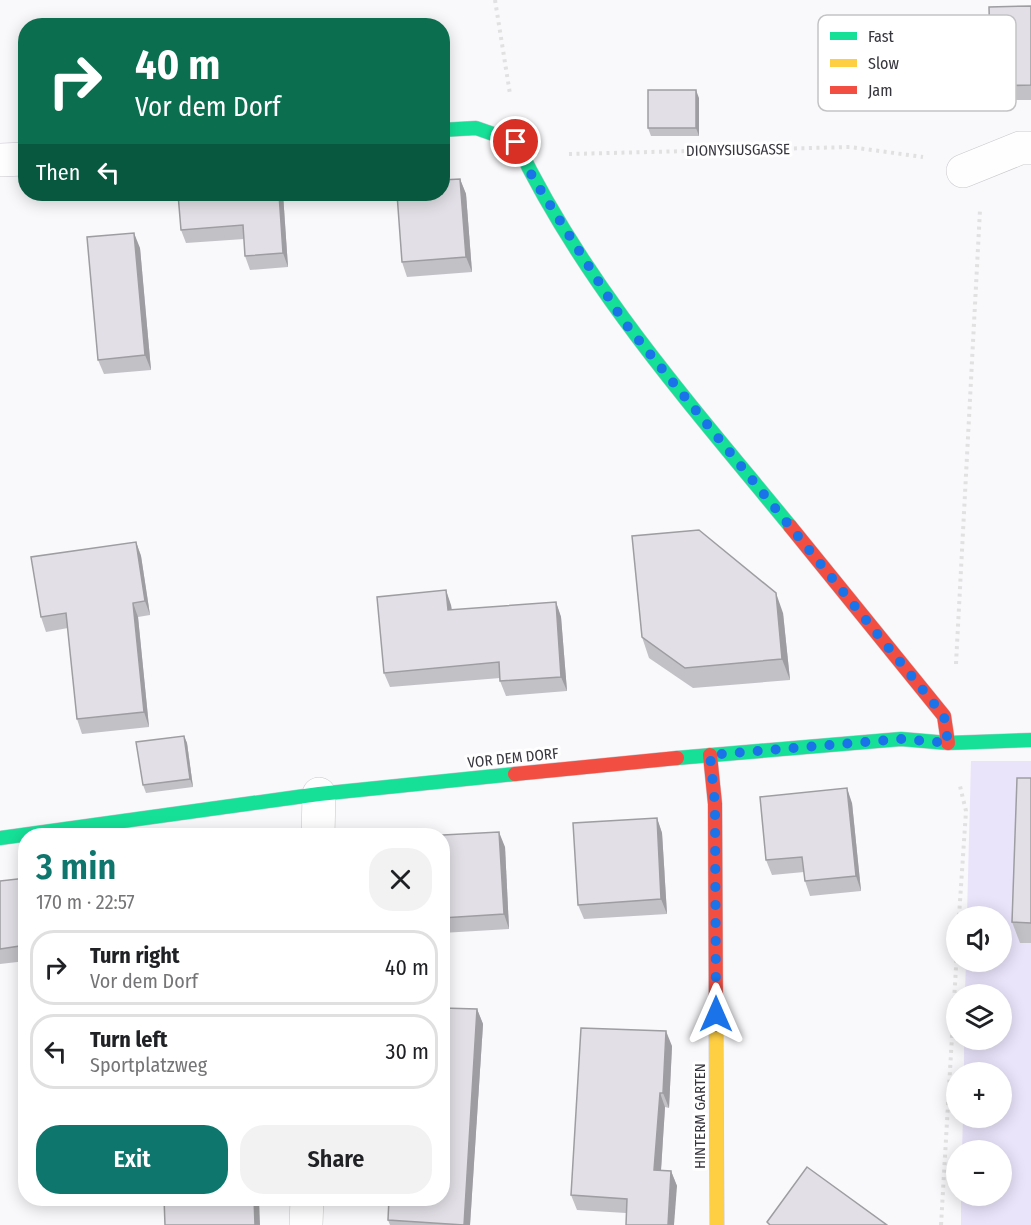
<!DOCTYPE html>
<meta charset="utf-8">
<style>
body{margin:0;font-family:"Fira Sans Condensed",sans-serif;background:#f2f2f2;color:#202124;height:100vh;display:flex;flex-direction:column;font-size:22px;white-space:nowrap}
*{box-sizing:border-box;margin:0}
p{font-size:20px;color:#757577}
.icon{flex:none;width:33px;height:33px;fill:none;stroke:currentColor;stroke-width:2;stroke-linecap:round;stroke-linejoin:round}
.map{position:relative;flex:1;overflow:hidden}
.panel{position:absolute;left:18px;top:828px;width:432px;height:378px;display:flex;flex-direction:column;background:#fff;border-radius:24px;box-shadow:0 3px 15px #0003}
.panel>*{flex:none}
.hud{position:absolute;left:18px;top:18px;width:432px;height:183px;border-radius:24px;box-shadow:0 3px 15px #0003;background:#0b6e4f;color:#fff;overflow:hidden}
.controls{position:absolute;left:946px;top:906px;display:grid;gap:12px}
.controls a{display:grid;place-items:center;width:66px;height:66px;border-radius:50%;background:#fff;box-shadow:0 3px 15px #0003;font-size:30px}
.pin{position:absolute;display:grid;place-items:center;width:51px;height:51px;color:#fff;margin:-26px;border:3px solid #fff;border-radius:50%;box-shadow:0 2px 6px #0007}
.me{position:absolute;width:66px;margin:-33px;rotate:0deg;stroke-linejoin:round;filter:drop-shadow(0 0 4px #0008)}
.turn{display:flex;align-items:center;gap:21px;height:126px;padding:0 18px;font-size:27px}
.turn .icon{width:78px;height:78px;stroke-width:2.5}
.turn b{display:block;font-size:42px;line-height:51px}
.then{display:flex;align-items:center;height:57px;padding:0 18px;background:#0003;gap:12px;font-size:22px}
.round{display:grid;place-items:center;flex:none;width:63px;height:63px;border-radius:24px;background:#f2f2f2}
.overview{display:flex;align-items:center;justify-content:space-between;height:102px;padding:0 18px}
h1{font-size:36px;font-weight:600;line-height:45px;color:#0f766e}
.action{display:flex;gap:12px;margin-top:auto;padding:12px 18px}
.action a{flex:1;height:69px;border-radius:24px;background:#0f766e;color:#fff;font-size:24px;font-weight:600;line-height:69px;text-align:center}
.action a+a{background:#f2f2f2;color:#202124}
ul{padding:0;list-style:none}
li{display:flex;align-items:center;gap:18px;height:75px;margin:0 12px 9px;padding:0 6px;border:3px solid #e0e0e0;border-radius:24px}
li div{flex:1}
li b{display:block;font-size:22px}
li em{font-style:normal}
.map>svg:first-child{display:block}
.green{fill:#eae4fb}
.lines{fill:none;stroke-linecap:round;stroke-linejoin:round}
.street-casing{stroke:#c9c7cc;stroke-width:34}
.fast-casing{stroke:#c9c7cc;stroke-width:15}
.slow-casing{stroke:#c9c7cc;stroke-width:15}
.jam-casing{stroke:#c9c7cc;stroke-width:15}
.path{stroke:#e1e1e2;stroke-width:4;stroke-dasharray:3 4.5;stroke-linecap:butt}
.street{stroke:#fefefe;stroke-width:33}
.fast{stroke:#16e098;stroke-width:14}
.slow{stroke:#ffcf43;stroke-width:14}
.jam{stroke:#f24e42;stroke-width:14}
.wall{fill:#c2c1c6}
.shaded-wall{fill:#9e9da1}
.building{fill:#e2e0e6;stroke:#9e9da1;stroke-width:1.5}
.route{stroke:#1a73e8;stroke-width:10;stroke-dasharray:0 18}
.labels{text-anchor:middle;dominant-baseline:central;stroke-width:6;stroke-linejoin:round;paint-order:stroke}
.street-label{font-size:15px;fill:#37353d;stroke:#fff}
.key{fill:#fff;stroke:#c3c2c5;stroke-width:1.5}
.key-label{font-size:16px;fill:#37353d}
</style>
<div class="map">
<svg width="1031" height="1225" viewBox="0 0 1031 1225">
<rect width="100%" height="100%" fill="#f9f8fb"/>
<!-- green -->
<path class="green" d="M 971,761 L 1031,761 L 1031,1225 L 961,1225 L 961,1196 L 1002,1196 L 1002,1150 L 962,1150 L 963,1118 L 1002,1118 L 1002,1072 L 964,1072 L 964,1040 L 1002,1040 L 1002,994 L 965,994 L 966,962 L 1002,962 L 1002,916 L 967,916 Z"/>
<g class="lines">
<defs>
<g id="street">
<path d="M 0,160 L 26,159"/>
<path d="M 963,171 L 1020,148 L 1031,148"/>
<path d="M 318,836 L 319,794"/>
<path d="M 306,1225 L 307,1198"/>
</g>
<g id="fast">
<path d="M 442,130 L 476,128 L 516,142 C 584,285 691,405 790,526"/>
<path d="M 677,758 L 901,739 L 948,743 L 1031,740"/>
<path d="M 0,838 L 319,794 L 515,774"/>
</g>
<path id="slow" d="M 716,1025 L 717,1225"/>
<g id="jam">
<path d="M 790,526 L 944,716 L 948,743"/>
<path d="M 710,755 L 715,804 L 716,1025"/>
<path d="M 515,774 L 677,758"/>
</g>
</defs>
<!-- street casing -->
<use href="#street" class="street-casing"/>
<!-- fast casing -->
<use href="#fast" class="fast-casing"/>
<!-- slow casing -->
<use href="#slow" class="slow-casing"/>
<!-- jam casing -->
<use href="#jam" class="jam-casing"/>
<!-- path -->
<g class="path">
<path d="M 495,0 L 510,94"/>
<path d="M 569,154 L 850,147 L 923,157"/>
<path d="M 956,664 L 980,210"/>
<path d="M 959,916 L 966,811 L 960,786"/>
<path d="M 941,1225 L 957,950"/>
</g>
<!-- street -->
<use href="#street" class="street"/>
<!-- fast -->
<use href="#fast" class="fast"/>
<!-- slow -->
<use href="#slow" class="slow"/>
<!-- jam -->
<use href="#jam" class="jam"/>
</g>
<!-- wall -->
<g class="wall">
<path d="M 1031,6 L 1031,100 L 996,100 L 991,86 Z"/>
<path d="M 699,98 L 699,136 L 651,136 L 648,128 Z"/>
<path d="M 460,179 L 466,194 L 472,272 L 407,277 L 402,262 Z"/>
<path d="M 283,194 L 288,267 L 250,270 L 245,256 L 244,239 L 186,243 L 181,230 Z"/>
<path d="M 140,248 L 151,370 L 104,374 L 98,360 Z"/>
<path d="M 136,542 L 141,556 L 150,615 L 138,617 L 149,727 L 82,734 L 77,719 L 68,628 L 46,632 L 41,617 Z"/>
<path d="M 556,602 L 561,617 L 567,691 L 506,696 L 500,681 L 500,678 L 390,687 L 384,673 L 451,605 L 452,610 Z"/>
<path d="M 783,613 L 790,680 L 693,688 L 649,658 L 642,637 Z"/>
<path d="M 184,736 L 187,743 L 193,787 L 146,793 L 143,785 Z"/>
<path d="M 1031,778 L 1031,943 L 1020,943 L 1012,922 Z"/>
<path d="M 852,803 L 861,891 L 810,896 L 805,881 L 804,872 L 772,875 L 766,860 Z"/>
<path d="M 657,818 L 662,833 L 667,914 L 584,919 L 578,905 Z"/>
<path d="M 442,836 L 505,847 L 509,929 L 442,933 Z"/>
<path d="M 26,878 L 26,961 L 0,964 L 0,881 Z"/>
<path d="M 477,1009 L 483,1024 L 470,1225 L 390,1225 L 388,1220 Z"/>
<path d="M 672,1046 L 669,1108 L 665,1107 L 661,1171 L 671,1171 L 677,1186 L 626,1213 L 577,1210 L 571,1195 Z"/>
</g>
<!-- shaded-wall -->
<g class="shaded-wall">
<path d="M 696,90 L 699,98 L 699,136 L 696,128 Z"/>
<path d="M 460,179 L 466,194 L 472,272 L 466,257 Z"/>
<path d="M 279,194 L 283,194 L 288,267 L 283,253 Z"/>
<path d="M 134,233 L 140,248 L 151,370 L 145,355 Z"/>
<path d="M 136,542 L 141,556 L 150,615 L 145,601 Z"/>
<path d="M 446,590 L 451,605 L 453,625 L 448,610 Z"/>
<path d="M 776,593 L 783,613 L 790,680 L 782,659 Z"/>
<path d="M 556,602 L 561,617 L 567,691 L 561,677 Z"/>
<path d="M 133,603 L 138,617 L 149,727 L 144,712 Z"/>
<path d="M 184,736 L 187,743 L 193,787 L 190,779 Z"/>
<path d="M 847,788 L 852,803 L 861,891 L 856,876 Z"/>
<path d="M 657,818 L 662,833 L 667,914 L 661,899 Z"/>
<path d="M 499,832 L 505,847 L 509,929 L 504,914 Z"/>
<path d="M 477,1009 L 483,1024 L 470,1225 L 464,1225 Z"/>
<path d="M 666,1031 L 672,1046 L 669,1108 L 663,1093 Z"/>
<path d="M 660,1093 L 665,1107 L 660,1185 L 654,1170 Z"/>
<path d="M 671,1171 L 677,1186 L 674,1225 L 668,1225 Z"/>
<path d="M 254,1198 L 259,1198 L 260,1225 L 255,1225 Z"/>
</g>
<!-- building -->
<g class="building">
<path d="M 1031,6 L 1031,85 L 991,86 L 989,7 Z"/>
<rect x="648" y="90" width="48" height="38"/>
<path d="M 460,179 L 466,257 L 402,262 L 397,194 L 442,194 L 442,180 Z"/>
<path d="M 178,194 L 279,194 L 283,253 L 245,256 L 243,225 L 181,230 Z"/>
<path d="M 134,233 L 145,355 L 98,360 L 87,237 Z"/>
<path d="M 699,530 L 776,593 L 782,659 L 685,668 L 642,637 L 632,536 Z"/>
<path d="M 136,542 L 145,601 L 133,603 L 144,712 L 77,719 L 66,613 L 41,617 L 31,557 Z"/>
<path d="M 446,590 L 448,610 L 556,602 L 561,677 L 500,681 L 499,662 L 384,673 L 377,597 Z"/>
<path d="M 184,736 L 190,779 L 143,785 L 136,742 Z"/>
<path d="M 1017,778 L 1031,778 L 1031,923 L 1012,922 Z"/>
<path d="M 847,788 L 856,876 L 805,881 L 802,857 L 766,860 L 760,797 Z"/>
<path d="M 657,818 L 661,899 L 578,905 L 573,823 Z"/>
<path d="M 499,832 L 504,914 L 442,918 L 442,836 L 424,836 Z"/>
<path d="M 26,878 L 26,945 L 0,949 L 0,881 Z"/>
<path d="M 442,1008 L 477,1009 L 464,1225 L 388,1220 L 389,1198 L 442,1198 Z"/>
<path d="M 581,1028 L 666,1031 L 663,1093 L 660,1093 L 654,1170 L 671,1171 L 668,1225 L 626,1225 L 627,1199 L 571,1195 Z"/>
<path d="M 807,1167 L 887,1225 L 770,1225 L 767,1222 Z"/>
<path d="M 164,1198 L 254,1198 L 255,1225 L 165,1225 Z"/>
</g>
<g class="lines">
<!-- route -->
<path class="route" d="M 516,142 L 533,178 L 624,322 L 944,716 L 948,743 L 901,739 L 710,755 L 715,804 L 716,1014"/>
</g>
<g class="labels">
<!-- street labels -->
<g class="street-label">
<text transform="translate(738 150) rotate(-1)">DIONYSIUSGASSE</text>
<text transform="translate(513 758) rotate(-6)">VOR DEM DORF</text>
<text transform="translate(700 1116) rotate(-90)">HINTERM GARTEN</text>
</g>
</g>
<!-- legend -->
<rect x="818" y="15" width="198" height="96" rx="9" class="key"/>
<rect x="830" y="32" width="27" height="8" fill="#16e098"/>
<rect x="830" y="59" width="27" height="8" fill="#ffcf43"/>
<rect x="830" y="86" width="27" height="8" fill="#f24e42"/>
<g class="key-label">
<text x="868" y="42">Fast</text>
<text x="868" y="69">Slow</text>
<text x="868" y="96">Jam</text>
</g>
</svg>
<div class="controls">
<a><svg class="icon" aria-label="sound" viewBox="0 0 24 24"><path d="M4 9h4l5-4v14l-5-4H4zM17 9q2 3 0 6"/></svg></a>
<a><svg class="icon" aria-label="layers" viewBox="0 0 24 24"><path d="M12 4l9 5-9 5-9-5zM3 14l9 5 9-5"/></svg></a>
<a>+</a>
<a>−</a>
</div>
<div class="pin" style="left:516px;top:142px;background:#d93025"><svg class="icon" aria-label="arrive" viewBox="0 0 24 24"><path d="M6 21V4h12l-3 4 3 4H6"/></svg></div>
<svg class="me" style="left:716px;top:1014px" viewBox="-20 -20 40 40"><path d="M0-17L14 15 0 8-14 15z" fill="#1a73e8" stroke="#fff" stroke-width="4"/></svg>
<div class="hud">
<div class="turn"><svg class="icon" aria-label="right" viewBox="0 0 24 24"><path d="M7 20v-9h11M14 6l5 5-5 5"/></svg><div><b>40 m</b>Vor dem Dorf</div></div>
<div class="then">Then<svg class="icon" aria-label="left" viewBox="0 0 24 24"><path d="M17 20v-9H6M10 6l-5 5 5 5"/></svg></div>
</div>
<section class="panel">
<div class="overview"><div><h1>3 min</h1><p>170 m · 22:57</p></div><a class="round"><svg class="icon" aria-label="close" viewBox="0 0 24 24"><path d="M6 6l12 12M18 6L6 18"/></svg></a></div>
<ul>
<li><svg class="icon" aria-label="right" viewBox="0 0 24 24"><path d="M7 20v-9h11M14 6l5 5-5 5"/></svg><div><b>Turn right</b><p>Vor dem Dorf</p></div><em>40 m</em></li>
<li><svg class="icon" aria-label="left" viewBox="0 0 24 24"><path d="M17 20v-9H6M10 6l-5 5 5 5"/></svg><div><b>Turn left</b><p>Sportplatzweg</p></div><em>30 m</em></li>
</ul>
<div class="action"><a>Exit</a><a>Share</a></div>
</section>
</div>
